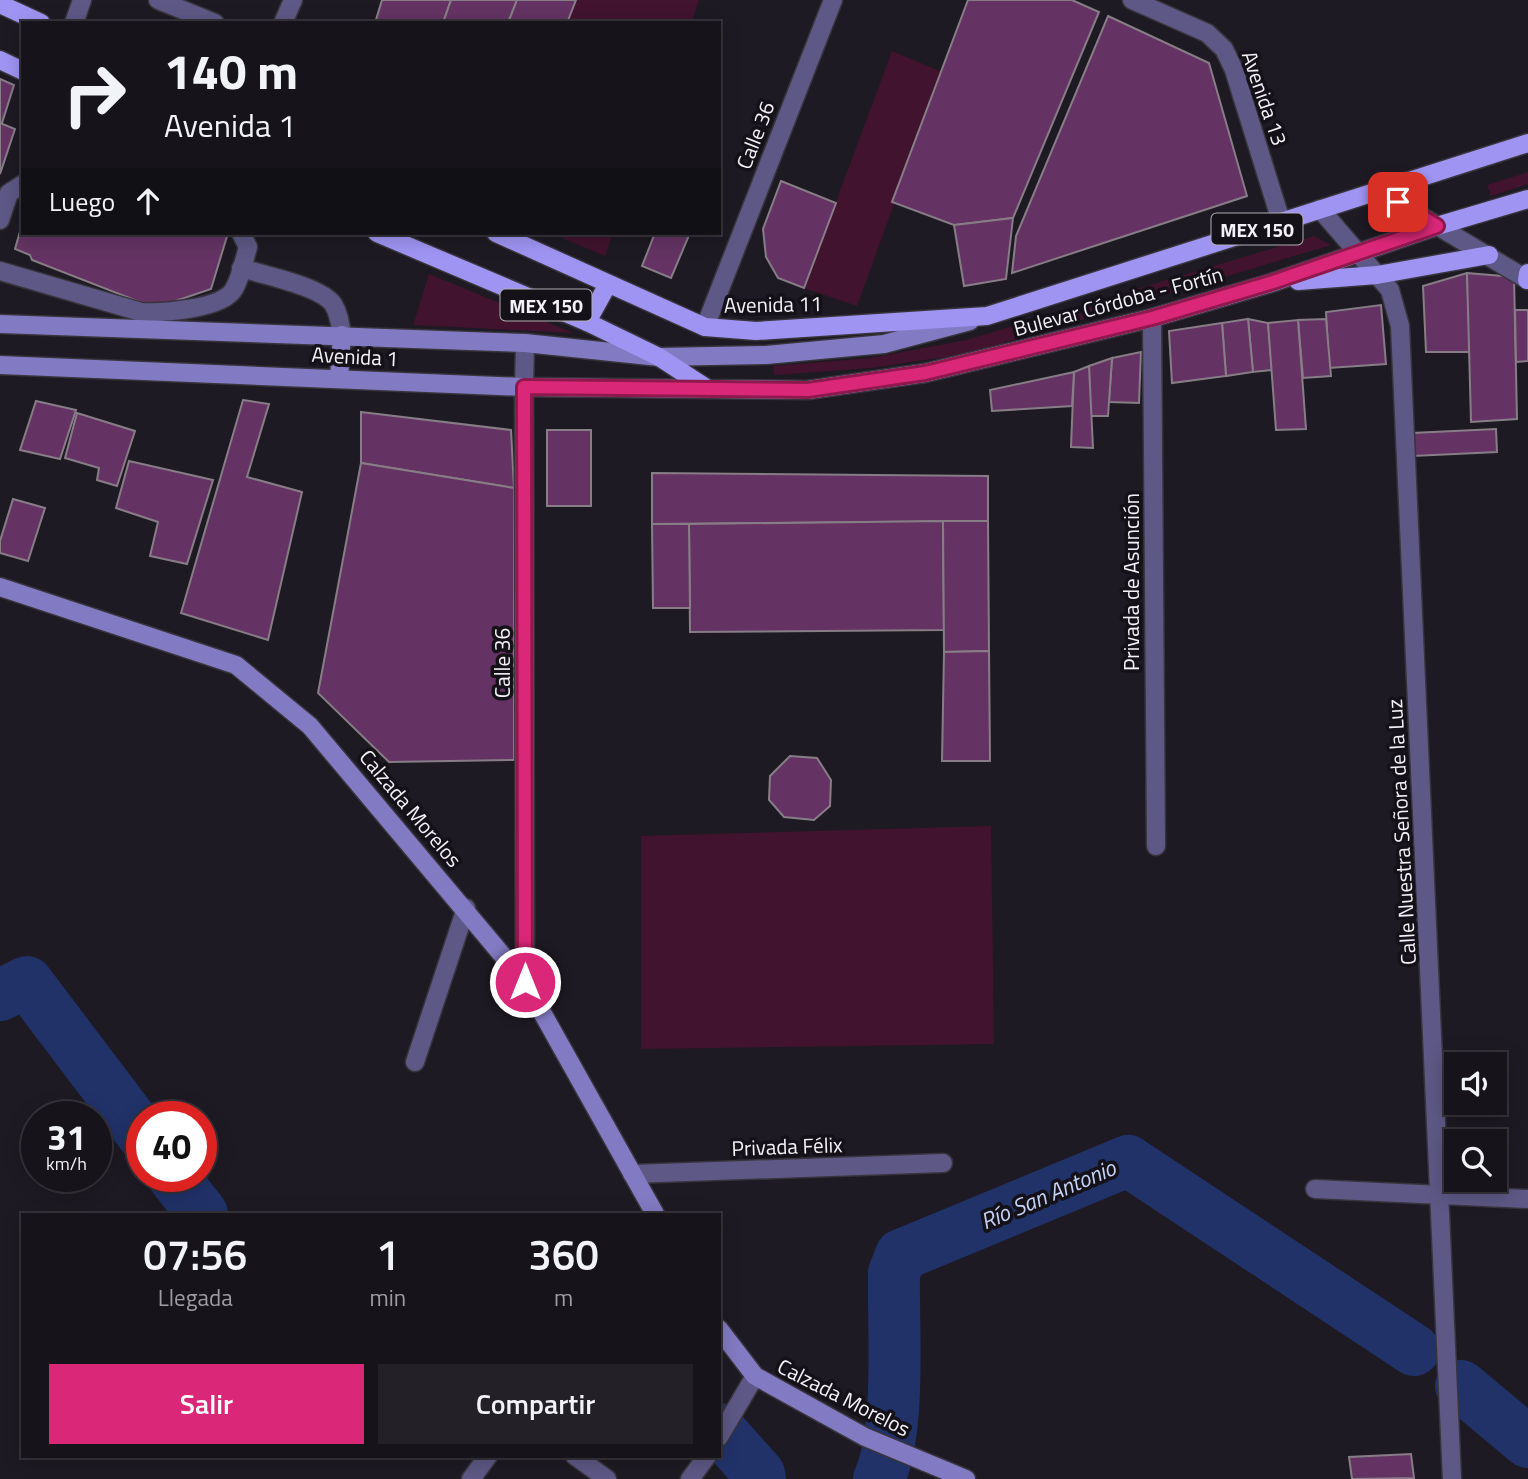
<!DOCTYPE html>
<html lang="es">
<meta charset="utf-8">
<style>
body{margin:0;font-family:"Titillium Web",sans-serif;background:#232127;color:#f1f3f6;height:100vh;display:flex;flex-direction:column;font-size:26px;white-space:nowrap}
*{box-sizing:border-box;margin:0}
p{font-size:23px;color:#9e9ea2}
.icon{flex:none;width:38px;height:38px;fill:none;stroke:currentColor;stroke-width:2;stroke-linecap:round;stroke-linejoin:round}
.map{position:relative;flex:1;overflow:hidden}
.drawer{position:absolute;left:21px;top:1213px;width:700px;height:245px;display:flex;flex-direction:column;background:#16141a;border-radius:0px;box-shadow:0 4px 18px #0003,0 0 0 2px #353339}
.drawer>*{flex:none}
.top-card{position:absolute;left:21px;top:21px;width:700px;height:214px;border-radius:0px;box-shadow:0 4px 18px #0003,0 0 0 2px #353339;background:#16141a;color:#f1f3f6;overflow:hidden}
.tools{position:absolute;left:1444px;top:1052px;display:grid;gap:14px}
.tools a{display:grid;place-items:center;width:63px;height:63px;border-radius:0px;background:#16141a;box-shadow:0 4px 18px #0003,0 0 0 2px #353339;font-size:35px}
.speed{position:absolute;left:21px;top:1101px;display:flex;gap:14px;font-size:35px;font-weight:700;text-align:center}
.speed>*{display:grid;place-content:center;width:91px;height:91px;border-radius:50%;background:#16141a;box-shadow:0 4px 18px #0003,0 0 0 2px #353339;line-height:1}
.speed small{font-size:18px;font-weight:400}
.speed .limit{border:10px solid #d22;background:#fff;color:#111}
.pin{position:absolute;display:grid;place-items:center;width:60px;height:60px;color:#fff;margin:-30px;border-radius:14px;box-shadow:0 4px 10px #0006}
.me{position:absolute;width:77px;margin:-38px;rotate:0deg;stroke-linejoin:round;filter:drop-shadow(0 0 5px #0008)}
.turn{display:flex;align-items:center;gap:24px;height:147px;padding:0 28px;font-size:32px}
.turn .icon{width:91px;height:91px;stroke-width:2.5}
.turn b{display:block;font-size:49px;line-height:60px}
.then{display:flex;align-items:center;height:66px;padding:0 28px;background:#0003;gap:14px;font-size:26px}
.eta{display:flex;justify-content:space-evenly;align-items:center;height:119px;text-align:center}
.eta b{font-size:42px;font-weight:600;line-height:49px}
.primary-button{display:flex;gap:14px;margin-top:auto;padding:14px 28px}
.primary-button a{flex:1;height:80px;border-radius:0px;background:#db2777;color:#fff;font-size:28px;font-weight:600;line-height:80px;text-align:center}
.primary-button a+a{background:#232127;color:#f1f3f6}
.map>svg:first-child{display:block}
.green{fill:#41132e}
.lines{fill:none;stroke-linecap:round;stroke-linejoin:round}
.river{stroke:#213269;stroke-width:52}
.building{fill:#643363;stroke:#877d87;stroke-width:2}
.lane-casing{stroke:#38343c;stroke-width:21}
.street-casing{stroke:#38343c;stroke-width:21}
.secondary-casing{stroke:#38343c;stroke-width:21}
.primary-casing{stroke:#38343c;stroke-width:21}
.lane{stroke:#5d5885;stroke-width:18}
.street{stroke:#5d5885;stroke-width:18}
.secondary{stroke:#827ac2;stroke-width:18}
.primary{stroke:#9f94f2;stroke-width:18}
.route-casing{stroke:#8e194d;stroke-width:18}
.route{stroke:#db2777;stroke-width:12}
.labels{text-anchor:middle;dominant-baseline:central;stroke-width:7;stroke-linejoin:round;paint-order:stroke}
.shield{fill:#151119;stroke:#b1aeb4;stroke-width:2}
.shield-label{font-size:19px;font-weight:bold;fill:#f4f1f7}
.street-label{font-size:21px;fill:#f4f1f7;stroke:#151119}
.water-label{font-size:23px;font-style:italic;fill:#c4d2f5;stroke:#151119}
</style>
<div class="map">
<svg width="1528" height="1479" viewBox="0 0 1528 1479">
<rect width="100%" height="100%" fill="#1e1a23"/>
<!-- green -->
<g class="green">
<path d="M 576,0 L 699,0 L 691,23 L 568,23 Z"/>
<path d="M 892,51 L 942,72 L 857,306 L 804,288 Z"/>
<path d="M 1528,172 L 1528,184 L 1491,196 L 1487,185 Z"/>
<path d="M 551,233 L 613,233 L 605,256 Z"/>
<path d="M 1314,236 L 1331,245 L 970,353 L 872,368 L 774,375 L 773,366 L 871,358 L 966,340 Z"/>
<path d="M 429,274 L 573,333 L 413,325 Z"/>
<path d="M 991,826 L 994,1044 L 641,1049 L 641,836 Z"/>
</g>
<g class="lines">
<!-- river -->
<g class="river">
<path d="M 0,995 L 27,982 L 142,1134"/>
<path d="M 173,1176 L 202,1214"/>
<path d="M 1461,1386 L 1528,1442"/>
<path d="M 719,1429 L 759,1474 L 760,1479"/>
<path d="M 879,1479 C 901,1430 893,1330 894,1273 L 901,1255 L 1128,1161 L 1414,1350"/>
</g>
</g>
<!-- building -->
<g class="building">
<path d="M 382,0 L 451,0 L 443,23 L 375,23 Z"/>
<path d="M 451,0 L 517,0 L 508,23 L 443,23 Z"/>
<path d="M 517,0 L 576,0 L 567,23 L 508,23 Z"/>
<path d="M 968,0 L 1072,0 L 1099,12 L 1013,218 L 954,225 L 892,202 Z"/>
<path d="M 1108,16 L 1209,63 L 1247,196 L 1012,273 L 1016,236 Z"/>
<path d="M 0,79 L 14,85 L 2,123 L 0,123 Z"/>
<path d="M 0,123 L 15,129 L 0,174 Z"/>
<path d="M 781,181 L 836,203 L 804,288 L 778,278 L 766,257 L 763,229 Z"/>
<path d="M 1013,218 L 1006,279 L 964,286 L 954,225 Z"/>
<path d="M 23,221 L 23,233 L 228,233 L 211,289 L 155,308 L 32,260 L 30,255 L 15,249 Z"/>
<path d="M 655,233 L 690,233 L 671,278 L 642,266 Z"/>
<path d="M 1467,273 L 1470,352 L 1426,352 L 1423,286 Z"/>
<path d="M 1467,273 L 1514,277 L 1517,419 L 1471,422 Z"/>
<path d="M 1381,305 L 1386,364 L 1329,368 L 1326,312 Z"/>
<path d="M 1515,310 L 1528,310 L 1528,361 L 1516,362 Z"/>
<path d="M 1248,319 L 1268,323 L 1272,370 L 1253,372 Z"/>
<path d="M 1248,319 L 1253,372 L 1226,376 L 1222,323 Z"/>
<path d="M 1326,319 L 1331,376 L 1303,378 L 1298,320 Z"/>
<path d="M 1298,320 L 1306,429 L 1276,430 L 1268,323 Z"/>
<path d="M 1222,323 L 1226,376 L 1172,383 L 1169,331 Z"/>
<path d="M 1141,352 L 1139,403 L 1109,402 L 1112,358 Z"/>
<path d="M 1112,358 L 1108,416 L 1090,416 L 1089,366 Z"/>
<path d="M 1089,366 L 1093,448 L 1071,447 L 1074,372 Z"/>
<path d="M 1074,372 L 1072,406 L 992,411 L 990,390 Z"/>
<path d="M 243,400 L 269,404 L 247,477 L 302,492 L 268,640 L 181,613 Z"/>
<path d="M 36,401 L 76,410 L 60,459 L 20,450 Z"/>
<path d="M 361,412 L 511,430 L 514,488 L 361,463 Z"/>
<path d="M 77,413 L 135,431 L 117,486 L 97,480 L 99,468 L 65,458 Z"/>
<path d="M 1496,429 L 1497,452 L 1413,456 L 1412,433 Z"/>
<rect x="547" y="430" width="44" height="76"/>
<path d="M 129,461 L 213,480 L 187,564 L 150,556 L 158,522 L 116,508 Z"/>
<path d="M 361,463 L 514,488 L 514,760 L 389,762 L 318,693 Z"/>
<path d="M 652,473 L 988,476 L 988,521 L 652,524 Z"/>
<path d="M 13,499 L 45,508 L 28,561 L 0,553 L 0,541 Z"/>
<path d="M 943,521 L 944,630 L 690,632 L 689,524 Z"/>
<path d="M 943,521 L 988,521 L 989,651 L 944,652 Z"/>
<path d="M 652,524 L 689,524 L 690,608 L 653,608 Z"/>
<path d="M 989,651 L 990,761 L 942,761 L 944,652 Z"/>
<path d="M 790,756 L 817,758 L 831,780 L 830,806 L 814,820 L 784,817 L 769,800 L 770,776 Z"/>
<path d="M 1411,1454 L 1414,1478 L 1352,1479 L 1349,1457 Z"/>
</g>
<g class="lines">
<defs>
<g id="lane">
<path d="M 158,0 L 215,23"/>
<path d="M 74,23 L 82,0"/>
<path d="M 0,220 L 9,193 L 23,184"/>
<path d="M 241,268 C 263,275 320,286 333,304 C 339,313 340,324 342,335"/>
<path d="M 0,271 L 141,312 C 163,313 223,309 234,289 C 241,277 244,260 248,247 L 241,233"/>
</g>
<g id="street">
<path d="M 1132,0 L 1207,33 L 1224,49 L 1234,70 L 1281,221"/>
<path d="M 283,23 L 293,0"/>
<path d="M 1379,191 L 1528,280"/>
<path d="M 1320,209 L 1390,290 L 1400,326 L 1452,1479"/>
<path d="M 1152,318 L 1156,846"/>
<path d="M 705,327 L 833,0"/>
<path d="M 524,387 L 525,343"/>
<path d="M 415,1062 L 466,908"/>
<path d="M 632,1174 L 943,1163"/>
<path d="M 1315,1189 L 1528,1199"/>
<path d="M 719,1437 L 755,1376"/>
<path d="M 575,1456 L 607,1479"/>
<path d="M 471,1479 L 488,1456"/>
<path d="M 690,1479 L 707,1456"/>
</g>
<g id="secondary">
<path d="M 0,324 L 525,343 L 659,357 L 766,355 L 884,344 L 970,321"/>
<path d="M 0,365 L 524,387 L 708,389"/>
<path d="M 339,378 L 342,335"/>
<path d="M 524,387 L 525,982"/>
<path d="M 0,587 L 236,665 L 310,726 L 525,982 L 655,1214"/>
<path d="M 719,1329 L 755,1376 L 865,1437 L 966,1479"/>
</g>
<g id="primary">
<path d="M 0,4 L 41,23"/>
<path d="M 0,60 L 23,71"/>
<path d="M 377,233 L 587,322 L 659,357 L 708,389 L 808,390 L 925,373 L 1152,318 L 1271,283 L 1437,226 L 1528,199"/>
<path d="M 496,233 L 705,327 L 756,331 L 987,316 L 1528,143"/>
<path d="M 1527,280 L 1528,273"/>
<path d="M 1298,281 L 1377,275 L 1489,255"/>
<path d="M 587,322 L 608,284"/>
</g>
</defs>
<!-- lane casing -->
<use href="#lane" class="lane-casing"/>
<!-- street casing -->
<use href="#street" class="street-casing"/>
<!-- secondary casing -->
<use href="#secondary" class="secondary-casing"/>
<!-- primary casing -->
<use href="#primary" class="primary-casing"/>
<!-- lane -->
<use href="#lane" class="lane"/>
<!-- street -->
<use href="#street" class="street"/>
<!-- secondary -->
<use href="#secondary" class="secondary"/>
<!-- primary -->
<use href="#primary" class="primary"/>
</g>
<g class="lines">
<defs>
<path id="route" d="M 525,982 L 524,387 L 808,390 L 925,373 L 1152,318 L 1270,283 L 1437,226 L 1398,202"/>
</defs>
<!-- route casing -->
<use href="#route" class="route-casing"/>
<!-- route -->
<use href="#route" class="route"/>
</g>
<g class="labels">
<!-- shield labels -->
<g class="shield">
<rect x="1211.5" y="213.5" width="91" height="31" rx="5"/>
<rect x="500.5" y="289.5" width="91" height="31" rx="5"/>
</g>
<g class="shield-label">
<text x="1257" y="229">MEX 150</text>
<text x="546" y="305">MEX 150</text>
</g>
<!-- street labels -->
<g class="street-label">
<text transform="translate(1265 98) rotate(71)">Avenida 13</text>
<text transform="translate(755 135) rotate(-69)">Calle 36</text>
<text transform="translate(1118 301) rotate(-15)">Bulevar Córdoba - Fortín</text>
<text transform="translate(773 304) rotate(-1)">Avenida 11</text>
<text transform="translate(355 356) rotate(3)">Avenida 1</text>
<text transform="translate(1131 582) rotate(-90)">Privada de Asunción</text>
<text transform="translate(502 663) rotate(-90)">Calle 36</text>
<text transform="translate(411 808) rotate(50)">Calzada Morelos</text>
<text transform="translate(1401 832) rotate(-93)">Calle Nuestra Señora de la Luz</text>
<text transform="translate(787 1146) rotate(-2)">Privada Félix</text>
<text transform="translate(844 1397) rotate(27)">Calzada Morelos</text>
</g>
<!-- water labels -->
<g class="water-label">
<text transform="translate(1048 1194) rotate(-23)">Río San Antonio</text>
</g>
</g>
</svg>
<div class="tools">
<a><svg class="icon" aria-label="sound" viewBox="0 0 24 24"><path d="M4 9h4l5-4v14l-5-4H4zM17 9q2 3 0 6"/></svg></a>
<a><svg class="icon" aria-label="search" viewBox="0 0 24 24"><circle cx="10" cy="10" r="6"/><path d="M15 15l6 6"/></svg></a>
</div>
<div class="speed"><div>31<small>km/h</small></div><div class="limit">40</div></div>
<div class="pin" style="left:1398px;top:202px;background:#d93025"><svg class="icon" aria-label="arrive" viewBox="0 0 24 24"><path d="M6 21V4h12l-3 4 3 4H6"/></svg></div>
<svg class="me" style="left:525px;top:982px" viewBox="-20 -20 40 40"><circle r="17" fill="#db2777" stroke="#fff" stroke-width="3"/><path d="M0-11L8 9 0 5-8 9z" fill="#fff"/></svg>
<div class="top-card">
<div class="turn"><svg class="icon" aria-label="right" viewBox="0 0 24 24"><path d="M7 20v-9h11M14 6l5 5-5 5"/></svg><div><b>140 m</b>Avenida 1</div></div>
<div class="then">Luego<svg class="icon" aria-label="ahead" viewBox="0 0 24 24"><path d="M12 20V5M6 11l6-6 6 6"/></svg></div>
</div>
<section class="drawer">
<div class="eta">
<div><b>07:56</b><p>Llegada</p></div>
<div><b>1</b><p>min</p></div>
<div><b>360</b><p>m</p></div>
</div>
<div class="primary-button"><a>Salir</a><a>Compartir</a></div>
</section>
</div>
